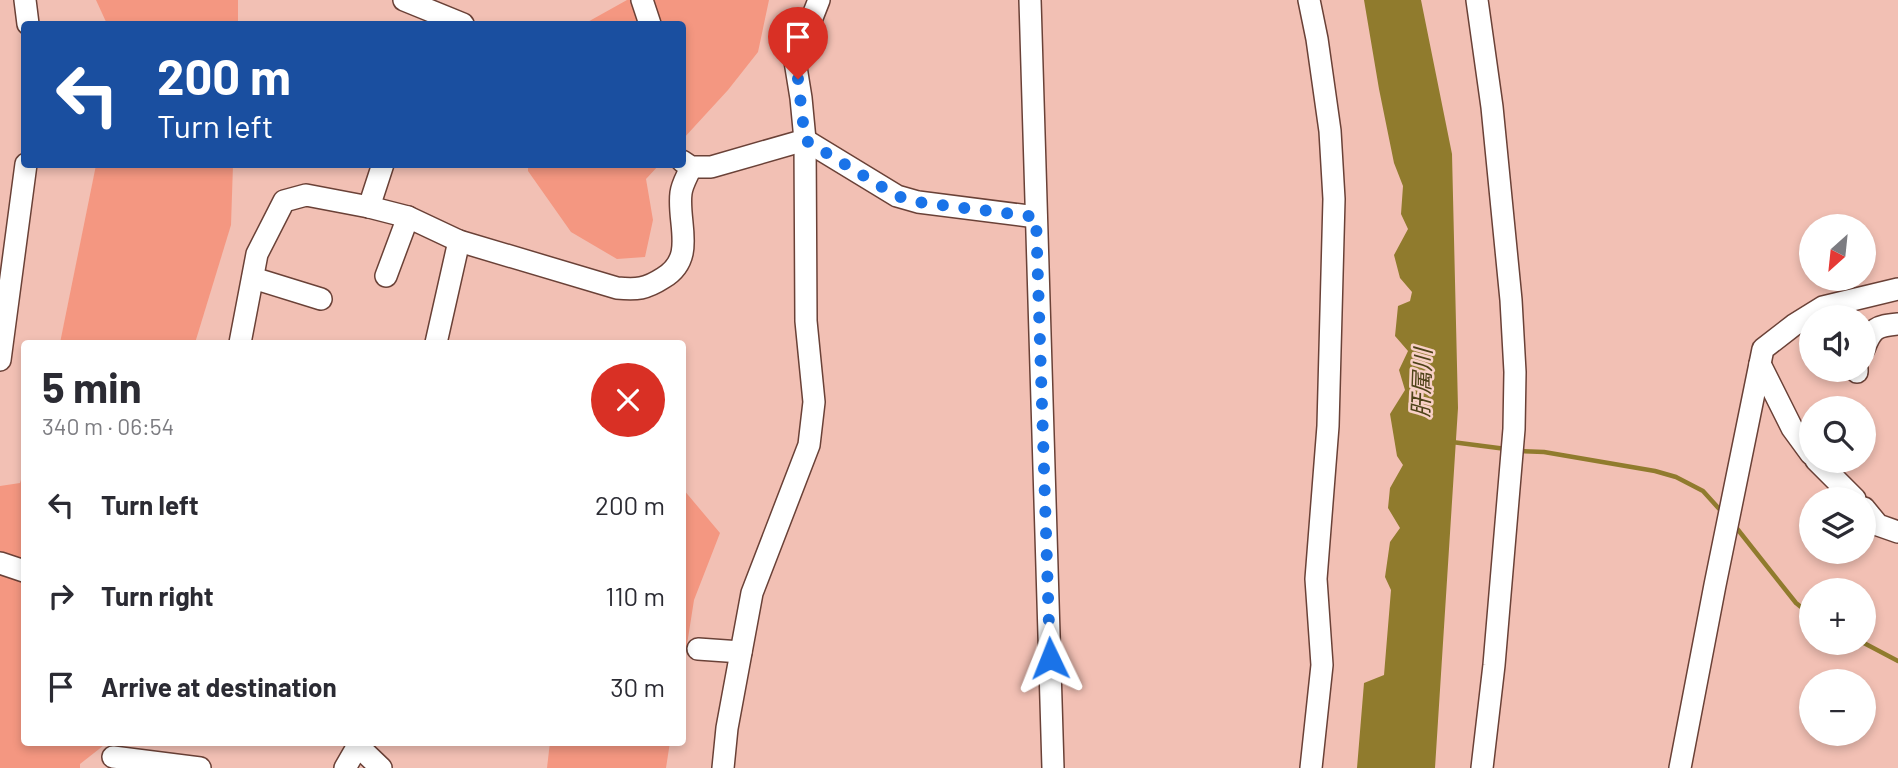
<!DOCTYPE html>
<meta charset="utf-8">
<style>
body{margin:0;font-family:Barlow,"Noto Sans JP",sans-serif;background:#f2f2f3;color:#2b2b33;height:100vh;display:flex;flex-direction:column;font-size:26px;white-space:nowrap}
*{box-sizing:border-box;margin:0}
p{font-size:23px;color:#7c7c81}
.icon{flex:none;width:38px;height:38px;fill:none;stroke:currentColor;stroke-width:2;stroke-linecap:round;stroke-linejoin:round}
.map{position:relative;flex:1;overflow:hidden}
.side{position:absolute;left:21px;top:340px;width:665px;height:406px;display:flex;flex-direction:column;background:#fff;border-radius:7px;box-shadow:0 4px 10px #0003}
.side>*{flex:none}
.hud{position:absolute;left:21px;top:21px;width:665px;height:147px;border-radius:7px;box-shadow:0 4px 10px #0003;background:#1a4fa0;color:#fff;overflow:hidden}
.needle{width:46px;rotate:207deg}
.fabs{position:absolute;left:1799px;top:214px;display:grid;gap:14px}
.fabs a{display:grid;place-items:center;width:77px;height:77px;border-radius:50%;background:#fff;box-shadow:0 4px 10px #0003;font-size:35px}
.pin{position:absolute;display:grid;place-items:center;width:60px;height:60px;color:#fff;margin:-72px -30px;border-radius:50% 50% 50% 0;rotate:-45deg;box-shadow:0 0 7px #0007}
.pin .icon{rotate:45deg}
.me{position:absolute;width:77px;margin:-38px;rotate:358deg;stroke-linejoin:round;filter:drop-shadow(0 0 5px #0008)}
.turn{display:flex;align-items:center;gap:24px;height:147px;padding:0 21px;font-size:32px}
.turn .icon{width:91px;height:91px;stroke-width:2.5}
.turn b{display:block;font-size:49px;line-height:60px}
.round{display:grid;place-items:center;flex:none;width:74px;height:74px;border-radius:37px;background:#f2f2f3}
.overview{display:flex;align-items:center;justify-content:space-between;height:119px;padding:0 21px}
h1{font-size:42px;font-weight:700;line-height:52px}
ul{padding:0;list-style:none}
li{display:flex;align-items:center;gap:21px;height:91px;padding:0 21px}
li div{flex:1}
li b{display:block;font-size:26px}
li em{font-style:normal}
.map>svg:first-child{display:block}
.green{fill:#f49781}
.water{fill:#907b2d}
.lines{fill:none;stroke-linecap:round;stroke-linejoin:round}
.stream{stroke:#907b2d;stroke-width:4.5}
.minor-casing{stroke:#6a4137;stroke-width:24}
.minor{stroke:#fff;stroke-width:21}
.route{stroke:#1a73e8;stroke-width:12;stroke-dasharray:0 21.6}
.labels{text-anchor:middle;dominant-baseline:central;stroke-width:5;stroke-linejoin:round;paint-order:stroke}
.water-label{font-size:23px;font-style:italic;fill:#4e4318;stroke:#f8d0c6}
</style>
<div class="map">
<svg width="1898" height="768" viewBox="0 0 1898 768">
<rect width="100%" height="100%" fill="#f2c0b4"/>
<!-- green -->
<g class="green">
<path d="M 96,0 L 238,0 L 238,24 L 107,24 Z"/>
<path d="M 627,0 L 769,0 L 758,52 L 728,90 L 683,139 L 682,24 L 584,24 Z"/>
<path d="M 96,165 L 233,165 L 231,225 L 195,343 L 60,343 Z"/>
<path d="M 528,165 L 659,165 L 646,179 L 653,220 L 645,257 L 617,259 L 571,232 L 528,171 Z"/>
<path d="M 24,470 L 24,742 L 108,742 L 80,764 L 80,768 L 0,768 L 0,486 L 20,483 Z"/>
<path d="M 683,489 L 720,533 L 694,600 L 683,670 Z"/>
<path d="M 550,742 L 670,742 L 666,768 L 547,768 Z"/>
</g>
<!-- water -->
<path class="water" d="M 1364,0 L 1421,0 L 1452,154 L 1458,408 L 1435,768 L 1357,768 L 1364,683 L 1384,675 L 1391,590 L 1385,577 L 1390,542 L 1400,528 L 1388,508 L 1390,488 L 1403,465 L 1397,456 L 1390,414 L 1405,390 L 1399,370 L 1408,351 L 1395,336 L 1398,306 L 1410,301 L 1412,292 L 1400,278 L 1394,255 L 1408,229 L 1401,214 L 1403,186 L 1394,163 L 1379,89 Z"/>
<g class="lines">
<!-- stream -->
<g class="stream">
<path d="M 1452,442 L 1506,449"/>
<path d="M 1518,451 L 1544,452 L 1655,471 L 1676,477 L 1703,491 L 1722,512"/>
<path d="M 1735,526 L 1796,603 L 1811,615"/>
<path d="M 1862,642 L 1898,661"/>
</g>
<defs>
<g id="minor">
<path d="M 25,0 L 28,24"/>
<path d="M 404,0 L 463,24"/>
<path d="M 642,0 L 650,24"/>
<path d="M 1030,0 L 1053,768"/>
<path d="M 1309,0 L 1317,39 L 1330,131 L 1334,199 L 1328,426 L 1316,579 L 1322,665 L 1311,768"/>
<path d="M 1477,0 L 1492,107 L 1511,300 L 1515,372 L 1514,429 L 1494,665 L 1482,768"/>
<path d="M 682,161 L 691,167 L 711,167 L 805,140 L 897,196 L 918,202 L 1036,217"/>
<path d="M 369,207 L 383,164"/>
<path d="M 386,276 L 408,217"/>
<path d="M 253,278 L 321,299"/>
<path d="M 240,343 L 257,254 L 284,201 L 306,195 L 369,207 L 408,217 L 459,241 L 617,288 C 637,290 646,289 663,278 C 697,258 677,223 681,193 C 682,184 688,175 691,167"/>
<path d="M 436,343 L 459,241"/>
<path d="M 1864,349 C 1872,328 1876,326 1898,324"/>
<path d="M 0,360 L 26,164"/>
<path d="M 1760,364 L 1792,428 L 1811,454"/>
<path d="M 1857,369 L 1857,372"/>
<path d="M 1816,460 L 1855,499"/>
<path d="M 1864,508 L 1878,525 L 1898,532"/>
<path d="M 0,563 L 24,571"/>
<path d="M 698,649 L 741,652"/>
<path d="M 357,745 L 381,768"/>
<path d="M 113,757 L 200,768"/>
<path d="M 345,768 L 360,742"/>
<path d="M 723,768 L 727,728 L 752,593 L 809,445 L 814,402 L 806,321 L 805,140 L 801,98 L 795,61 L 819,0"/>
<path d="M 1680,768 L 1715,585 L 1763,349 L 1794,325 L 1823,307 L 1898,289"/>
</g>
</defs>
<!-- minor casing -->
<use href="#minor" class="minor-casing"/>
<!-- minor -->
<use href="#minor" class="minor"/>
</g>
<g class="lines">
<!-- route -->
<path class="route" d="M 798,79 L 805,140 L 897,196 L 918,202 L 1036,217 L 1050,658"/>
</g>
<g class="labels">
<!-- water labels -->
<g class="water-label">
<text transform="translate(1421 383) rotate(-88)">肝属川</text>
</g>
</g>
</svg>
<div class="fabs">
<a><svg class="needle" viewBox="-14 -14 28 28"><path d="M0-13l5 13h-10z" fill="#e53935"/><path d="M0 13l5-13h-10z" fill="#7c7c81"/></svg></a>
<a><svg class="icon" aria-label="sound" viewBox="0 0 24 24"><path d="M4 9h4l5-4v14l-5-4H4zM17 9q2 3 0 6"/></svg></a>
<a><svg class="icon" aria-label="search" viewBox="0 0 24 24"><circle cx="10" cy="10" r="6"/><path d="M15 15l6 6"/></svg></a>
<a><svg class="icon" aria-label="layers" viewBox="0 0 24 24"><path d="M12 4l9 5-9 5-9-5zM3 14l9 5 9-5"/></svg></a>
<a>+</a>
<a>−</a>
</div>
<div class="pin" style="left:798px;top:79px;background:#d93025"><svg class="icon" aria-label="arrive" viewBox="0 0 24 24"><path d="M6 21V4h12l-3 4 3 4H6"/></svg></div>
<svg class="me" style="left:1050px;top:658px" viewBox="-20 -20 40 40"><path d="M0-17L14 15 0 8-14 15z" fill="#1a73e8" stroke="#fff" stroke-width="4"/></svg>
<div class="hud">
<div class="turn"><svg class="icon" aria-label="left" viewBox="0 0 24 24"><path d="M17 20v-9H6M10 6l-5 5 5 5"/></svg><div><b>200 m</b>Turn left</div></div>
</div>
<section class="side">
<div class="overview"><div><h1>5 min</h1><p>340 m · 06:54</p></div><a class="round" style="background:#d93025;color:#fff"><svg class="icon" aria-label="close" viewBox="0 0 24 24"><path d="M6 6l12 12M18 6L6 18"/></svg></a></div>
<ul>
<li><svg class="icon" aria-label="left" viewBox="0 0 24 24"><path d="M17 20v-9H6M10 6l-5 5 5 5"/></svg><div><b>Turn left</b></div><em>200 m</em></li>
<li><svg class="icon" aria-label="right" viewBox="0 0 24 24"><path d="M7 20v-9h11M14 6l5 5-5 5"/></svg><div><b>Turn right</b></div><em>110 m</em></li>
<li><svg class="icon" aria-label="arrive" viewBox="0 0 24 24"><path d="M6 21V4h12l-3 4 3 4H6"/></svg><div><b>Arrive at destination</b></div><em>30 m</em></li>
</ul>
</section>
</div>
